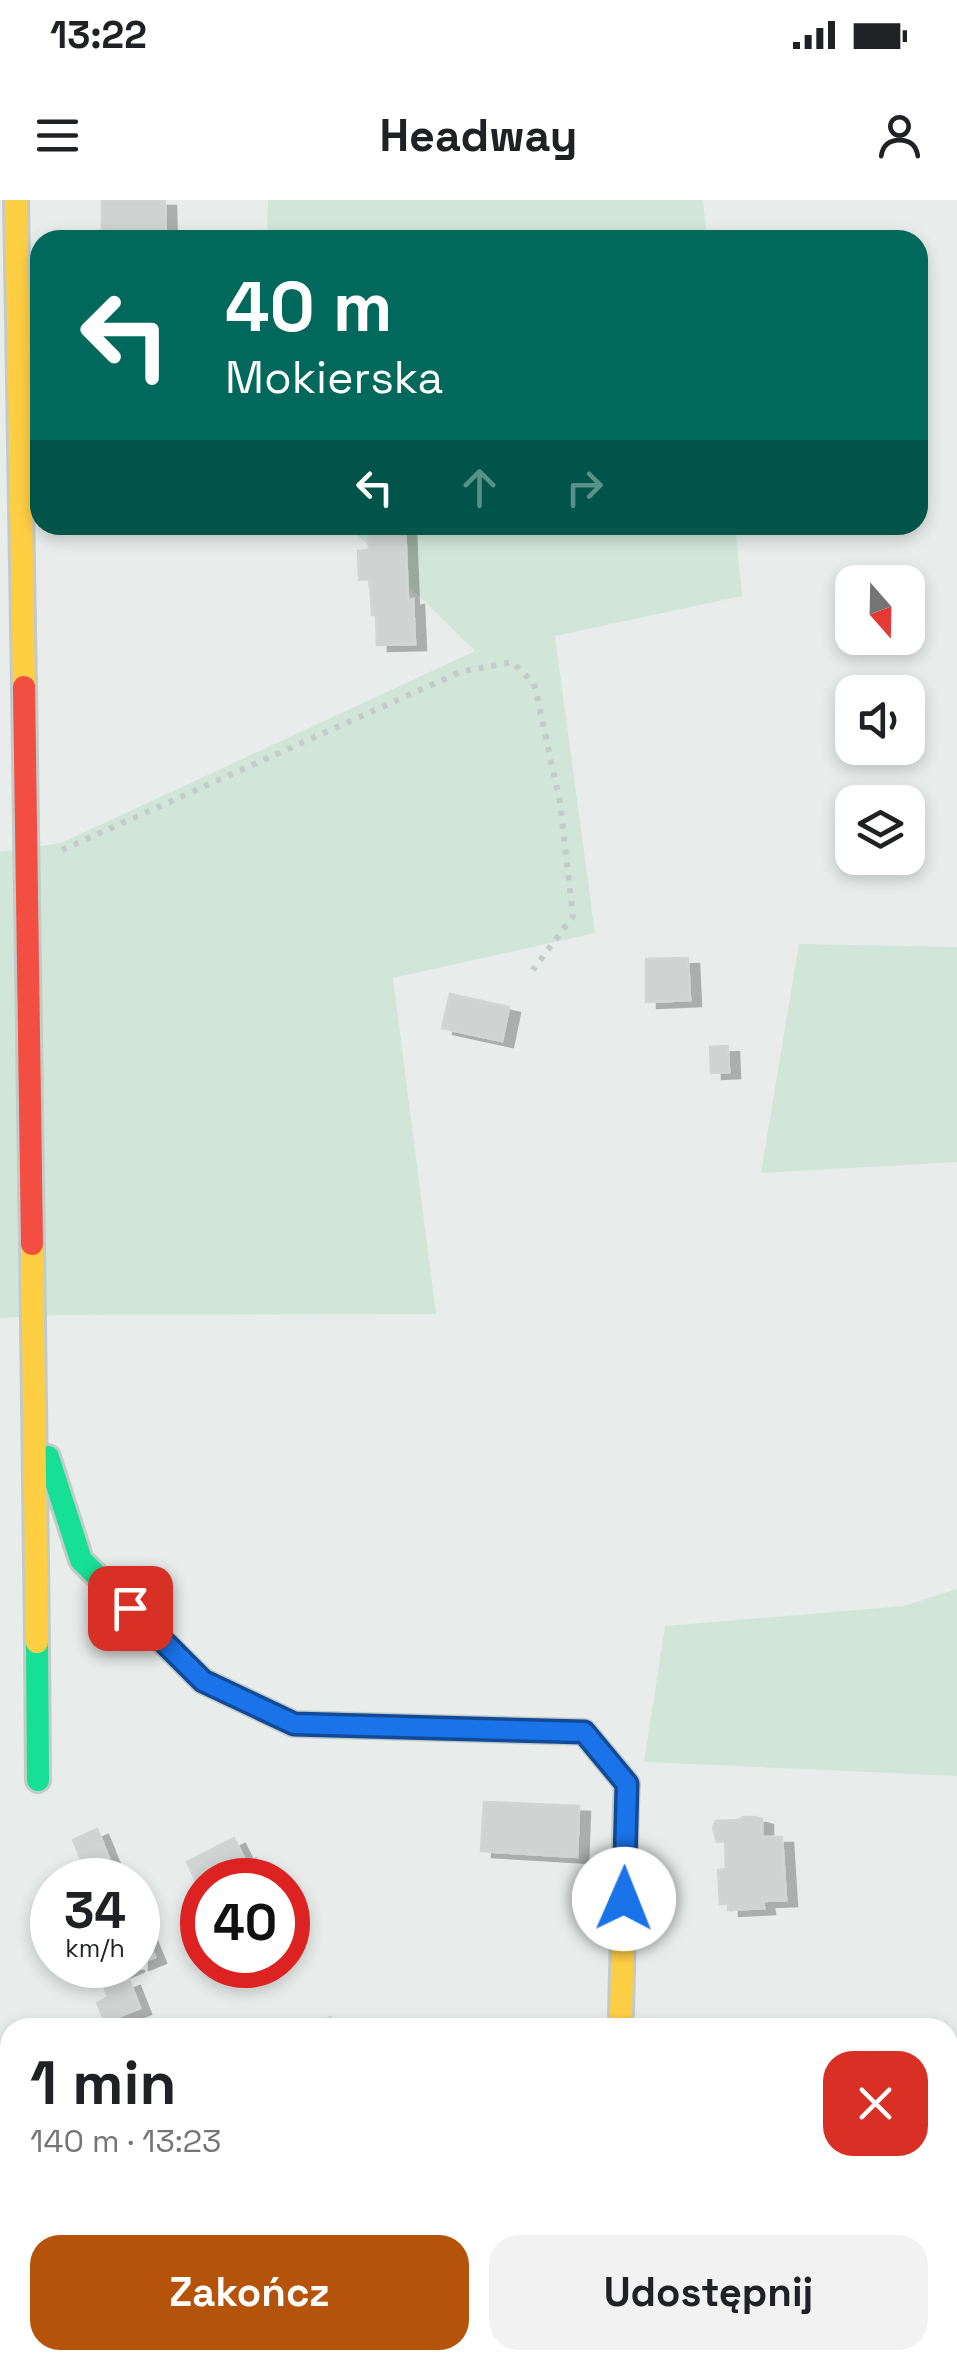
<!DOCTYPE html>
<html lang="pl">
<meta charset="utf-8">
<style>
body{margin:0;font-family:"Space Grotesk",sans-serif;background:#f2f2f2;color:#202124;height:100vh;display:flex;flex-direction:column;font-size:38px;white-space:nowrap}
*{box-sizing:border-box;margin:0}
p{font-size:32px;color:#757577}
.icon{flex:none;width:55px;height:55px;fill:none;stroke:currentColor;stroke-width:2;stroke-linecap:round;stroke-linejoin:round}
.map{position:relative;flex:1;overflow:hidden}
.drawer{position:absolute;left:0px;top:1818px;width:958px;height:352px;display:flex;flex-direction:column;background:#fff;border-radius:30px 30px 0 0;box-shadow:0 5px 15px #0003}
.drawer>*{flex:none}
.guide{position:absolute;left:30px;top:30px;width:898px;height:305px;border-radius:30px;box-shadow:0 5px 15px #0003;background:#00695c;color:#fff;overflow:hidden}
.needle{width:65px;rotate:160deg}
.tools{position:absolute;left:835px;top:365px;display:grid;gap:20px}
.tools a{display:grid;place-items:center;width:90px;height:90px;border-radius:20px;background:#fff;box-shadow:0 5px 15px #0003;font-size:50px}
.speed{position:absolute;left:30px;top:1658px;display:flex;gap:20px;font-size:50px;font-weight:700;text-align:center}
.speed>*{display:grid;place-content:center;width:130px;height:130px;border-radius:50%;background:#fff;box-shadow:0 5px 15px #0003;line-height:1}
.speed small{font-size:25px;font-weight:400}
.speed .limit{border:15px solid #d22;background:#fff;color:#111}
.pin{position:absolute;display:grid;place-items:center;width:85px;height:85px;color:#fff;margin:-42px;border-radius:20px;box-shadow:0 5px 15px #0006}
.me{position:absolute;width:110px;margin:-55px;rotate:1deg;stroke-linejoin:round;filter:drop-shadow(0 0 8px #0008)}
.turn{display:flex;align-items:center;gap:35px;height:210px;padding:0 30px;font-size:45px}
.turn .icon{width:130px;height:130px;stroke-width:2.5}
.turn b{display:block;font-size:70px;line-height:85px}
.lanes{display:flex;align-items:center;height:95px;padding:0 30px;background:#0003;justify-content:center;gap:50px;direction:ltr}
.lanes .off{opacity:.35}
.round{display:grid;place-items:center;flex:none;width:105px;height:105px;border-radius:30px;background:#f2f2f2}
.overview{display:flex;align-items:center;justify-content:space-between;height:170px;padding:0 30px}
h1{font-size:60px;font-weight:700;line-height:75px}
.button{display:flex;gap:20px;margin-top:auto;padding:20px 30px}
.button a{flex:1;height:115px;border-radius:30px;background:#b45309;color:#fff;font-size:40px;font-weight:700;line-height:115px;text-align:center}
.button a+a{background:#f2f2f2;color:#202124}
.status{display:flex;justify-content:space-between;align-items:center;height:70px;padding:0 50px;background:#fff;direction:ltr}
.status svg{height:28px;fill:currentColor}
header{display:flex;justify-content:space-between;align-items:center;height:130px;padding:0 30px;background:#fff;font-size:45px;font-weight:700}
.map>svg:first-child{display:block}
.green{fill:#d1e6d8}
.building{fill:#cfd4d2;stroke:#d1d6d4;stroke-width:2.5;filter:url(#shadow)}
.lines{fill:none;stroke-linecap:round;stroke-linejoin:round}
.lane-casing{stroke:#c5cac8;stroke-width:20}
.fast-casing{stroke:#c3cbc8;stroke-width:28}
.slow-casing{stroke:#c3cbc8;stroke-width:28}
.jam-casing{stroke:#c3cbc8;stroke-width:28}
.path{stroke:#c3ccca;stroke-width:6;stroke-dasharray:5 8;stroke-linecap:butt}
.lane{stroke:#fcfcfc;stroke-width:15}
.fast{stroke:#16e098;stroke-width:22}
.slow{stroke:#ffcf43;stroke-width:22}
.jam{stroke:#f24e42;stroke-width:22}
.route-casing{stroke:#114b97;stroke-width:25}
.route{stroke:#1a73e8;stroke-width:18}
</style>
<div class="status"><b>13:22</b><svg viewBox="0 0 49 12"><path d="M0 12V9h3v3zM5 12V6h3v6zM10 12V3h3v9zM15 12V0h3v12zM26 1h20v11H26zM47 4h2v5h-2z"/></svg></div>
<header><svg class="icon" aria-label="menu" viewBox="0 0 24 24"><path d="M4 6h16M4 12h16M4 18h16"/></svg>Headway<svg class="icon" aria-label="person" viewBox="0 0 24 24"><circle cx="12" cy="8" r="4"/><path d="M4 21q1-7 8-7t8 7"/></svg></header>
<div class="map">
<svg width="957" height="2169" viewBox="0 0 957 2169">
<defs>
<filter id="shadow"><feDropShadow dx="11" dy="6" stdDeviation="0" flood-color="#0004"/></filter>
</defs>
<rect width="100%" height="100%" fill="#e8edeb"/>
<!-- green -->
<g class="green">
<path d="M 268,0 L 703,0 L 707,40 L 267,40 Z"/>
<path d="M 347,325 L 735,325 L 742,396 L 555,436 L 595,733 L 393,778 L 436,1114 L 56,1115 L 0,1118 L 0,652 L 61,643 L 475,451 Z"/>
<path d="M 799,744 L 957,747 L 957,962 L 761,973 Z"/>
<path d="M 957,1389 L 957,1576 L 644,1562 L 665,1426 L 904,1406 Z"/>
<path d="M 287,2160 L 491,2160 L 497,2169 L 294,2169 Z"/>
</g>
<!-- building -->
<g class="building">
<path d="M 102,0 L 165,0 L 166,40 L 102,40 Z"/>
<path d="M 368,325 L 405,325 L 408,400 L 413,399 L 415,444 L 377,445 L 376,415 L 372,415 L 370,379 L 359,380 L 358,351 L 369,350 Z"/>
<path d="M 688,758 L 690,800 L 646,802 L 646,759 Z"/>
<path d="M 450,794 L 509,807 L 502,841 L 442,828 Z"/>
<path d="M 728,846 L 729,872 L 711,873 L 710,847 Z"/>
<path d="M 484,1602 L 579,1606 L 577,1657 L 481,1651 Z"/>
<path d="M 743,1617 L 755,1617 L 762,1619 L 762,1637 L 782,1637 L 786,1700 L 763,1701 L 764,1708 L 728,1710 L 728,1703 L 720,1704 L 718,1670 L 726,1669 L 725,1641 L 717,1642 L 713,1628 L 716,1621 L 739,1620 Z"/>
<path d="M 97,1629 L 103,1643 L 79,1654 L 73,1640 Z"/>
<path d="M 234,1638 L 246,1662 L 256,1658 L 267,1679 L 202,1680 L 202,1693 L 187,1662 Z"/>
<path d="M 103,1644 L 109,1658 L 85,1669 L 79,1655 Z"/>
<path d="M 138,1715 L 155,1757 L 138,1764 Z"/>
<path d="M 92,1765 L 134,1765 L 97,1781 L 90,1766 Z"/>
<path d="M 129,1780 L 140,1808 L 105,1822 L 97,1803 L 108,1797 L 105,1789 Z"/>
<path d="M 330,1817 L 335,1828 L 309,1828 Z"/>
</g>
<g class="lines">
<defs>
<path id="lane" d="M 652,2160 L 655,2169"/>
<g id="fast">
<path d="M 48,1257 L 81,1360 L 203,1481 L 294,1524 L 584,1532 L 627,1584 L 626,1605"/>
<path d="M 37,1442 L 38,1580"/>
</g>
<g id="slow">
<path d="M 16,0 L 24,487"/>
<path d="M 32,1044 L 37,1442"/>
<path d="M 621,1814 L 626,1605"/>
</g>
<path id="jam" d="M 24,487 L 32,1044"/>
</defs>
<!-- lane casing -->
<use href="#lane" class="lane-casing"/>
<!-- fast casing -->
<use href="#fast" class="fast-casing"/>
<!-- slow casing -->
<use href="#slow" class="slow-casing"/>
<!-- jam casing -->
<use href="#jam" class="jam-casing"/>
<!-- path -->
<path class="path" d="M 62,650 L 460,472 L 512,462 L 534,483 L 560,602 L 573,716 L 533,770"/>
<!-- lane -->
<use href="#lane" class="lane"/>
<!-- fast -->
<use href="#fast" class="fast"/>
<!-- slow -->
<use href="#slow" class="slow"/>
<!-- jam -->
<use href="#jam" class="jam"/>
</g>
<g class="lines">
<defs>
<path id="route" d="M 130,1408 L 203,1481 L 294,1524 L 584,1532 L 627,1584 L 624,1699"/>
</defs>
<!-- route casing -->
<use href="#route" class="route-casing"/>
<!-- route -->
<use href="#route" class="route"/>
</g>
</svg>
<div class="tools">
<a><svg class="needle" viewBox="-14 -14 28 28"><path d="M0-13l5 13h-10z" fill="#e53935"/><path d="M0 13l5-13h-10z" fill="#757577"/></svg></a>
<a><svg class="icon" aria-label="sound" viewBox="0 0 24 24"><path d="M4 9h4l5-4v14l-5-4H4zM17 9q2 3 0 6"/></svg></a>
<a><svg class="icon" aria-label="layers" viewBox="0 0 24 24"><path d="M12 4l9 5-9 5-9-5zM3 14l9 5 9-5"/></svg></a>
</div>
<div class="speed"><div>34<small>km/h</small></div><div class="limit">40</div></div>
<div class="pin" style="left:130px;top:1408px;background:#d93025"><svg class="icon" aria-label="arrive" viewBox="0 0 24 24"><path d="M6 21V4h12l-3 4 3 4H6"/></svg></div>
<svg class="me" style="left:624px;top:1699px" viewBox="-20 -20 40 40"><circle r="19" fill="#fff"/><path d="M0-13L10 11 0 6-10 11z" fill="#1a73e8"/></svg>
<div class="guide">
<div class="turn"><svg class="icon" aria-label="left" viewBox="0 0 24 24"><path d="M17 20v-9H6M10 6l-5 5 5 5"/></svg><div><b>40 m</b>Mokierska</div></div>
<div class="lanes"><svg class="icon" aria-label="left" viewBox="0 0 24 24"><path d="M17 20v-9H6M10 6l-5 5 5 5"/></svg><svg class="icon off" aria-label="ahead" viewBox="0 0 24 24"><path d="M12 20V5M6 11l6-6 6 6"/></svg><svg class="icon off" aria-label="right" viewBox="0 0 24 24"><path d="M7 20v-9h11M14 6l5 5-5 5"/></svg></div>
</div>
<section class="drawer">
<div class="overview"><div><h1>1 min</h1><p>140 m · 13:23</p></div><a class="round" style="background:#d93025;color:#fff"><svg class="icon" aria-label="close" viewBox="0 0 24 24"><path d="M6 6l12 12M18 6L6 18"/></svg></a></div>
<div class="button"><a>Zakończ</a><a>Udostępnij</a></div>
</section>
</div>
